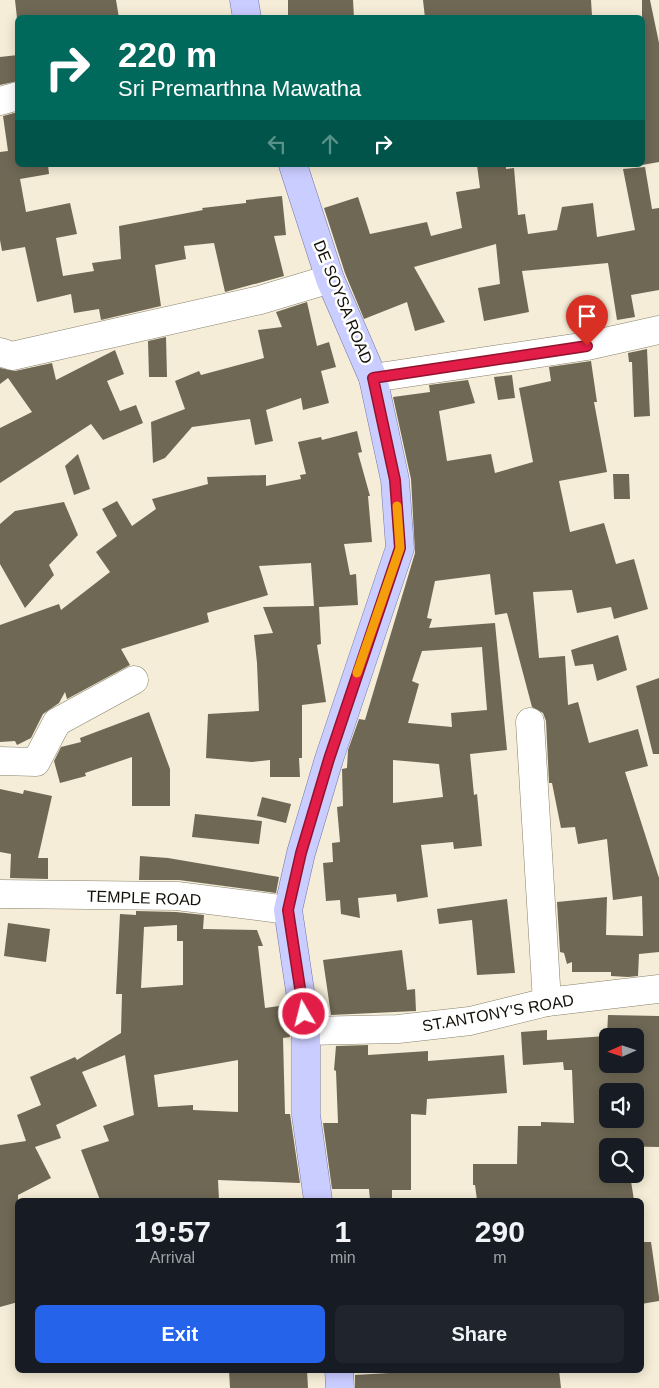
<!DOCTYPE html>
<style>
body{margin:0;font-family:Arial,sans-serif;background:#20242c;color:#f1f3f6;height:100vh;display:flex;flex-direction:column;font-size:19px;white-space:nowrap}
*{box-sizing:border-box;margin:0}
p{font-size:16px;color:#9ea1a6}
.icon{flex:none;width:28px;height:28px;fill:none;stroke:currentColor;stroke-width:2;stroke-linecap:round;stroke-linejoin:round}
.map{position:relative;flex:1;overflow:hidden}
.sheet{position:absolute;left:15px;top:1198px;width:629px;height:175px;display:flex;flex-direction:column;background:#171b24;border-radius:8px;box-shadow:0 2px 12px #0003}
.sheet>*{flex:none}
.hud{position:absolute;left:15px;top:15px;width:630px;height:152px;border-radius:8px;box-shadow:0 2px 12px #0003;background:#00695c;color:#fff;overflow:hidden}
.needle{width:32px;rotate:267deg}
.fabs{position:absolute;left:599px;top:1028px;display:grid;gap:10px}
.fabs a{display:grid;place-items:center;width:45px;height:45px;border-radius:8px;background:#171b24;box-shadow:0 2px 12px #0003;font-size:25px}
.pin{position:absolute;display:grid;place-items:center;width:42px;height:42px;color:#fff;margin:-51px -21px;border-radius:50% 50% 50% 0;rotate:-45deg;box-shadow:0 0 5px #0007}
.pin .icon{rotate:45deg}
.me{position:absolute;width:55px;margin:-28px;rotate:352deg;stroke-linejoin:round;filter:drop-shadow(0 0 4px #0008)}
.turn{display:flex;align-items:center;gap:18px;height:105px;padding:0 20px;font-size:22px}
.turn .icon{width:65px;height:65px;stroke-width:2.5}
.turn b{display:block;font-size:35px;line-height:42px}
.lanes{display:flex;align-items:center;height:48px;padding:0 20px;background:#0003;justify-content:center;gap:25px;direction:ltr}
.lanes .off{opacity:.35}
.eta{display:flex;justify-content:space-evenly;align-items:center;height:85px;text-align:center}
.eta b{font-size:30px;font-weight:700;line-height:35px}
.cta{display:flex;gap:10px;margin-top:auto;padding:10px 20px}
.cta a{flex:1;height:58px;border-radius:8px;background:#2563eb;color:#fff;font-size:20px;font-weight:700;line-height:58px;text-align:center}
.cta a+a{background:#20242c;color:#f1f3f6}
.map>svg:first-child{display:block}
.building{fill:#6f6855;fill-rule:evenodd}
.lines{fill:none;stroke-linecap:round;stroke-linejoin:round}
.minor-casing{stroke:#87806c;stroke-width:29}
.major-casing{stroke:#7375a9;stroke-width:29}
.minor{stroke:#fff;stroke-width:28}
.major{stroke:#cacdff;stroke-width:28}
.route-casing{stroke:#92132f;stroke-width:12}
.route{stroke:#e11d48;stroke-width:9}
.slow{stroke:#f59e0b;stroke-width:9}
.labels{text-anchor:middle;dominant-baseline:central;stroke-width:5;stroke-linejoin:round;paint-order:stroke}
.street-label{font-size:16px;fill:#121008;stroke:#fff}
</style>
<div class="map">
<svg width="659" height="1388" viewBox="0 0 659 1388">
<rect width="100%" height="100%" fill="#f5edd7"/>
<!-- building -->
<g class="building">
<path d="M 15,0 L 116,0 L 119,18 L 17,18 Z"/>
<path d="M 288,0 L 353,0 L 354,18 L 288,18 Z"/>
<path d="M 423,0 L 591,0 L 592,16 L 425,18 Z"/>
<path d="M 642,0 L 650,0 L 659,43 L 659,162 L 642,165 Z"/>
<path d="M 18,55 L 18,81 L 0,85 L 0,57 Z"/>
<path d="M 18,112 L 18,165 L 48,165 L 49,174 L 20,179 L 26,212 L 70,203 L 77,234 L 56,238 L 63,276 L 94,271 L 92,263 L 121,259 L 119,226 L 203,210 L 202,208 L 246,203 L 246,200 L 282,196 L 286,235 L 274,236 L 284,276 L 225,292 L 214,243 L 184,246 L 186,259 L 155,265 L 161,306 L 101,320 L 99,309 L 74,313 L 71,294 L 37,302 L 25,247 L 2,251 L 0,240 L 0,152 L 8,151 L 3,116 Z"/>
<path d="M 477,165 L 506,165 L 506,169 L 514,168 L 518,215 L 525,214 L 528,234 L 557,230 L 562,207 L 593,203 L 597,237 L 635,230 L 623,169 L 645,167 L 652,209 L 659,208 L 659,290 L 631,295 L 635,317 L 617,320 L 608,263 L 522,271 L 529,312 L 484,321 L 478,288 L 500,284 L 496,244 L 414,267 L 445,322 L 415,331 L 407,302 L 364,319 L 345,273 L 324,208 L 358,197 L 370,234 L 427,222 L 431,236 L 462,228 L 456,192 L 480,188 Z"/>
<path d="M 307,302 L 317,346 L 329,342 L 336,367 L 321,371 L 329,403 L 303,410 L 301,398 L 266,410 L 273,441 L 255,445 L 250,419 L 192,427 L 165,458 L 153,463 L 151,422 L 185,409 L 175,381 L 199,371 L 201,375 L 264,358 L 258,330 L 282,327 L 276,312 Z"/>
<path d="M 166,337 L 167,377 L 149,377 L 148,341 Z"/>
<path d="M 647,349 L 650,416 L 634,417 L 632,362 L 629,362 L 628,353 Z"/>
<path d="M 115,350 L 124,374 L 107,381 L 120,411 L 136,405 L 143,423 L 103,440 L 91,424 L 0,483 L 0,428 L 32,412 L 8,378 L 0,384 L 0,368 L 15,371 L 52,363 L 56,380 Z"/>
<path d="M 591,361 L 597,402 L 594,402 L 607,472 L 559,481 L 570,532 L 604,523 L 616,564 L 634,559 L 648,609 L 614,619 L 611,607 L 577,613 L 572,590 L 533,592 L 539,658 L 565,656 L 568,705 L 578,702 L 589,743 L 638,729 L 648,766 L 625,772 L 659,878 L 659,952 L 639,954 L 638,976 L 628,977 L 611,976 L 611,972 L 572,972 L 572,962 L 567,964 L 564,953 L 560,952 L 557,902 L 607,897 L 606,935 L 643,936 L 642,896 L 613,900 L 607,839 L 578,844 L 575,827 L 561,828 L 552,783 L 549,783 L 546,721 L 543,713 L 532,707 L 507,613 L 495,615 L 490,574 L 435,581 L 427,618 L 432,619 L 429,628 L 495,623 L 507,750 L 470,754 L 474,795 L 477,794 L 482,846 L 454,849 L 453,842 L 421,845 L 428,897 L 397,902 L 396,894 L 358,898 L 360,918 L 341,914 L 340,900 L 326,901 L 323,863 L 333,862 L 332,843 L 340,842 L 337,807 L 343,806 L 342,769 L 347,768 L 348,750 L 359,719 L 365,720 L 415,553 L 411,479 L 393,397 L 430,392 L 429,385 L 468,380 L 475,403 L 439,411 L 447,461 L 491,454 L 495,473 L 533,462 L 519,388 L 551,381 L 549,367 ZM 482,647 L 487,710 L 451,713 L 452,727 L 408,723 L 419,684 L 412,681 L 422,651 ZM 393,760 L 439,764 L 443,797 L 393,803 Z"/>
<path d="M 512,375 L 515,398 L 498,400 L 494,377 Z"/>
<path d="M 357,431 L 362,452 L 358,453 L 370,496 L 368,496 L 372,542 L 344,544 L 350,575 L 356,574 L 358,605 L 319,607 L 321,644 L 317,645 L 326,702 L 302,705 L 302,758 L 299,758 L 300,777 L 270,777 L 270,760 L 252,762 L 206,758 L 208,714 L 259,711 L 257,663 L 254,635 L 273,633 L 263,607 L 314,606 L 311,563 L 259,566 L 268,595 L 207,613 L 209,622 L 121,649 L 130,665 L 67,699 L 65,692 L 59,703 L 43,714 L 31,738 L 17,745 L 15,741 L 0,742 L 0,625 L 59,604 L 61,610 L 110,572 L 96,552 L 117,536 L 102,509 L 117,501 L 132,526 L 156,509 L 152,499 L 208,484 L 207,477 L 266,475 L 266,486 L 301,479 L 300,475 L 306,474 L 298,442 L 321,437 L 322,440 Z"/>
<path d="M 78,454 L 90,489 L 74,495 L 65,466 Z"/>
<path d="M 613,474 L 629,474 L 630,499 L 614,499 Z"/>
<path d="M 64,502 L 78,535 L 49,565 L 54,575 L 25,608 L 0,564 L 0,524 L 15,511 Z"/>
<path d="M 618,635 L 627,670 L 597,681 L 593,664 L 575,666 L 571,650 Z"/>
<path d="M 659,678 L 659,754 L 653,754 L 636,686 Z"/>
<path d="M 149,712 L 170,769 L 170,806 L 132,806 L 132,757 L 85,773 L 86,776 L 60,783 L 54,761 L 61,747 L 81,742 L 80,738 Z"/>
<path d="M 0,789 L 23,794 L 24,790 L 52,796 L 38,858 L 48,858 L 48,879 L 10,878 L 11,854 L 0,852 Z"/>
<path d="M 262,797 L 291,804 L 286,823 L 257,816 Z"/>
<path d="M 195,814 L 262,821 L 259,844 L 192,837 Z"/>
<path d="M 140,856 L 168,858 L 279,877 L 276,893 L 179,880 L 139,880 Z"/>
<path d="M 507,899 L 515,973 L 477,975 L 472,920 L 439,924 L 437,909 Z"/>
<path d="M 136,911 L 176,912 L 204,915 L 203,929 L 257,930 L 263,946 L 258,946 L 265,1008 L 286,1005 L 290,1037 L 283,1038 L 285,1114 L 290,1114 L 300,1183 L 218,1180 L 219,1200 L 100,1200 L 81,1150 L 109,1141 L 103,1126 L 134,1115 L 125,1055 L 82,1072 L 97,1106 L 56,1125 L 61,1138 L 35,1147 L 51,1178 L 18,1195 L 18,1302 L 0,1307 L 0,1145 L 26,1141 L 17,1115 L 41,1105 L 30,1077 L 75,1057 L 77,1060 L 121,1033 L 122,994 L 116,994 L 120,914 L 136,915 ZM 177,925 L 177,941 L 183,941 L 183,985 L 141,988 L 144,927 ZM 238,1060 L 238,1112 L 193,1110 L 193,1105 L 158,1107 L 154,1075 Z"/>
<path d="M 8,923 L 50,929 L 46,962 L 4,956 Z"/>
<path d="M 402,950 L 407,990 L 415,989 L 416,1011 L 331,1015 L 323,960 Z"/>
<path d="M 608,1015 L 659,1016 L 659,1147 L 608,1146 L 608,1174 L 634,1174 L 630,1175 L 634,1200 L 477,1200 L 475,1185 L 473,1185 L 473,1164 L 517,1164 L 518,1126 L 541,1126 L 541,1122 L 574,1123 L 572,1070 L 564,1070 L 563,1062 L 523,1065 L 521,1032 L 547,1030 L 547,1040 L 607,1036 ZM 608,1036 L 635,1036 L 635,1064 L 608,1064 ZM 608,1091 L 635,1091 L 635,1119 L 608,1119 Z"/>
<path d="M 368,1045 L 368,1055 L 428,1051 L 428,1061 L 504,1055 L 507,1093 L 427,1099 L 426,1115 L 411,1114 L 411,1190 L 392,1190 L 392,1200 L 370,1200 L 369,1189 L 332,1189 L 323,1123 L 338,1123 L 336,1071 L 334,1070 L 336,1046 Z"/>
<path d="M 641,1242 L 651,1242 L 659,1297 L 659,1301 L 641,1304 Z"/>
<path d="M 229,1370 L 307,1370 L 308,1388 L 230,1388 Z"/>
<path d="M 441,1370 L 559,1370 L 561,1388 L 355,1388 L 355,1375 Z"/>
</g>
<g class="lines">
<defs>
<g id="minor">
<path d="M 0,101 L 18,96"/>
<path d="M 0,352 L 12,356 L 260,300 L 330,279"/>
<path d="M 373,378 L 587,346 L 659,330"/>
<path d="M 530,722 L 547,1002"/>
<path d="M 0,761 L 36,762 L 57,722 L 134,680"/>
<path d="M 0,894 L 177,896 L 288,910"/>
<path d="M 306,1031 L 398,1029 L 470,1021 L 547,1002 L 659,989"/>
</g>
<g id="major">
<path d="M 244,0 L 247,18"/>
<path d="M 293,165 L 330,279 L 373,378 L 395,480 L 400,548 L 329,759 L 301,853 L 288,910 L 306,1031 L 306,1115 L 318,1200"/>
<path d="M 339,1370 L 340,1388"/>
</g>
</defs>
<!-- minor casing -->
<use href="#minor" class="minor-casing"/>
<!-- major casing -->
<use href="#major" class="major-casing"/>
<!-- minor -->
<use href="#minor" class="minor"/>
<!-- major -->
<use href="#major" class="major"/>
</g>
<g class="lines">
<defs>
<path id="route" d="M 304,1014 L 288,910 L 301,853 L 329,759 L 400,548 L 395,480 L 373,378 L 587,346"/>
</defs>
<!-- route casing -->
<use href="#route" class="route-casing"/>
<!-- route -->
<use href="#route" class="route"/>
<!-- slow -->
<path class="slow" d="M 357,673 L 400,548 L 397,506"/>
</g>
<g class="labels">
<!-- street labels -->
<g class="street-label">
<text transform="translate(343 302) rotate(68)">DE SOYSA ROAD</text>
<text transform="translate(144 898) rotate(2)">TEMPLE ROAD</text>
<text transform="translate(498 1013) rotate(-10)">ST.ANTONY'S ROAD</text>
</g>
</g>
</svg>
<div class="fabs">
<a><svg class="needle" viewBox="-14 -14 28 28"><path d="M0-13l5 13h-10z" fill="#e53935"/><path d="M0 13l5-13h-10z" fill="#9ea1a6"/></svg></a>
<a><svg class="icon" aria-label="sound" viewBox="0 0 24 24"><path d="M4 9h4l5-4v14l-5-4H4zM17 9q2 3 0 6"/></svg></a>
<a><svg class="icon" aria-label="search" viewBox="0 0 24 24"><circle cx="10" cy="10" r="6"/><path d="M15 15l6 6"/></svg></a>
</div>
<div class="pin" style="left:587px;top:346px;background:#d93025"><svg class="icon" aria-label="arrive" viewBox="0 0 24 24"><path d="M6 21V4h12l-3 4 3 4H6"/></svg></div>
<svg class="me" style="left:304px;top:1014px" viewBox="-20 -20 40 40"><circle r="17" fill="#e11d48" stroke="#fff" stroke-width="3"/><path d="M0-11L8 9 0 5-8 9z" fill="#fff"/></svg>
<div class="hud">
<div class="turn"><svg class="icon" aria-label="right" viewBox="0 0 24 24"><path d="M7 20v-9h11M14 6l5 5-5 5"/></svg><div><b>220 m</b>Sri Premarthna Mawatha</div></div>
<div class="lanes"><svg class="icon off" aria-label="left" viewBox="0 0 24 24"><path d="M17 20v-9H6M10 6l-5 5 5 5"/></svg><svg class="icon off" aria-label="ahead" viewBox="0 0 24 24"><path d="M12 20V5M6 11l6-6 6 6"/></svg><svg class="icon" aria-label="right" viewBox="0 0 24 24"><path d="M7 20v-9h11M14 6l5 5-5 5"/></svg></div>
</div>
<section class="sheet">
<div class="eta">
<div><b>19:57</b><p>Arrival</p></div>
<div><b>1</b><p>min</p></div>
<div><b>290</b><p>m</p></div>
</div>
<div class="cta"><a>Exit</a><a>Share</a></div>
</section>
</div>
